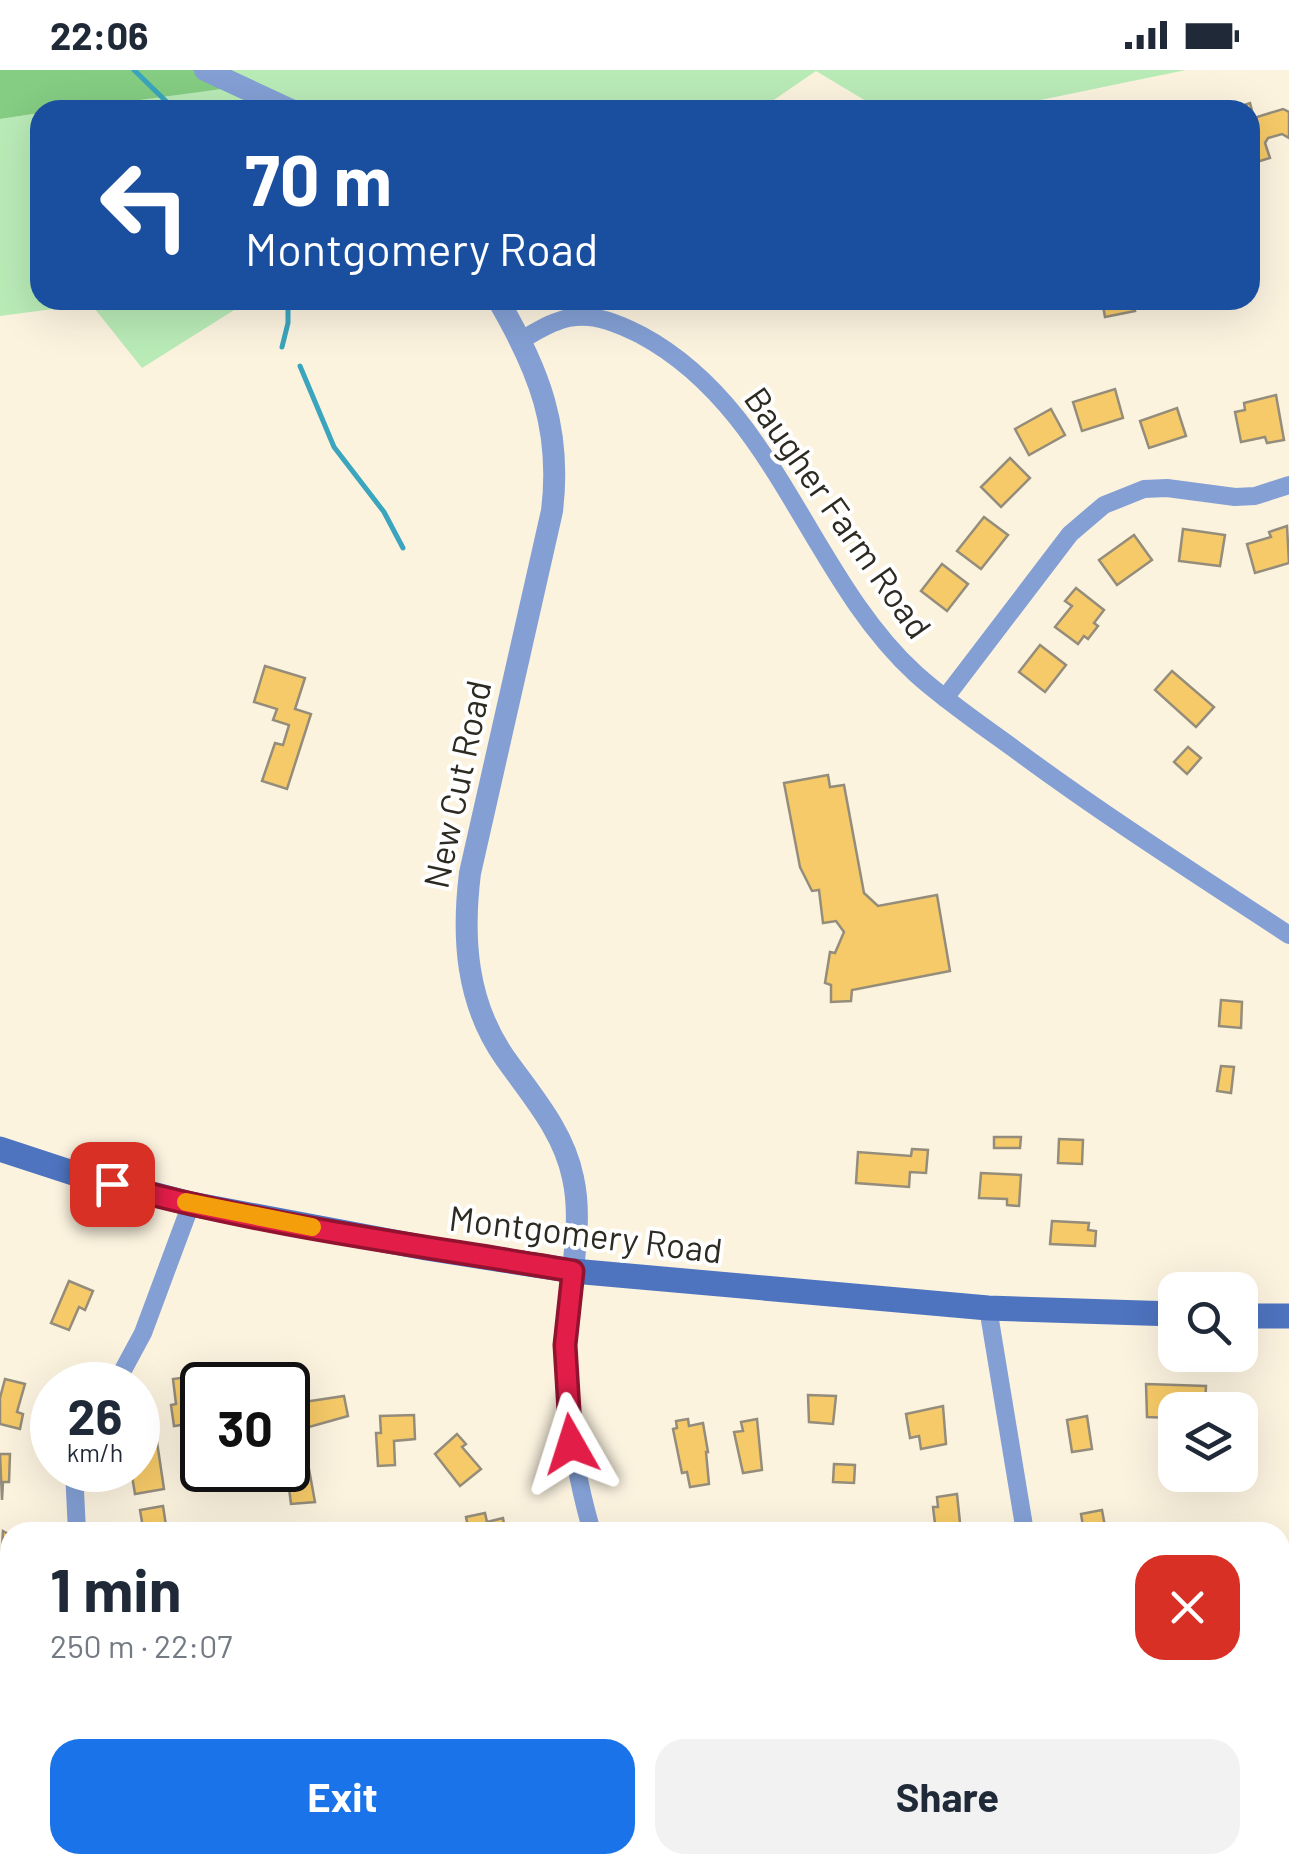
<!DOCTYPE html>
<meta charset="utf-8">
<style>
body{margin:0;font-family:Barlow,sans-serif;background:#f2f2f3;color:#1f2937;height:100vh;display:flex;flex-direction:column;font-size:38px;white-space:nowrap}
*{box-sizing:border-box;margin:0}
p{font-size:32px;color:#747a83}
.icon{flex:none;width:55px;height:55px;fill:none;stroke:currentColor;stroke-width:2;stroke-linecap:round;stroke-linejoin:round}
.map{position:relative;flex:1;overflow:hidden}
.panel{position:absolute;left:0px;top:1452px;width:1290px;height:352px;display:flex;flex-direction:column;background:#fff;border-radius:30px 30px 0 0;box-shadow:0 10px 40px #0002}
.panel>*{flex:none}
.hud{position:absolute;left:30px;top:30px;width:1230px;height:210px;border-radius:30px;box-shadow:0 10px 40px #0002;background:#1a4fa0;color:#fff;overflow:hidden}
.tools{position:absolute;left:1158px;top:1202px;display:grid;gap:20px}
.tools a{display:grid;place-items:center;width:100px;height:100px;border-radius:20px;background:#fff;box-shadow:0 10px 40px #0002;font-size:50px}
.speed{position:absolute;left:30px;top:1292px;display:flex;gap:20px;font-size:50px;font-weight:700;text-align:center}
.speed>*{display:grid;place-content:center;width:130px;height:130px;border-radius:50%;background:#fff;box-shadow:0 10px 40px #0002;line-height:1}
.speed small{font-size:25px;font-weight:400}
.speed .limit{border:5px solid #111;border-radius:15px;background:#fff;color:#111}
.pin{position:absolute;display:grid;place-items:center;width:85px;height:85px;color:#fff;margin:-42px;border-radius:20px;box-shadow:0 5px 15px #0006}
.me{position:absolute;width:110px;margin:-55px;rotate:354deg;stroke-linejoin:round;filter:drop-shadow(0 0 8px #0008)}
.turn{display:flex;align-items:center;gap:35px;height:210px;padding:0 50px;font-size:45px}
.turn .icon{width:130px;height:130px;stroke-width:2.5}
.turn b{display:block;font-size:70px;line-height:85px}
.round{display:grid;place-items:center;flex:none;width:105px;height:105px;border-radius:30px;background:#f2f2f3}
.summary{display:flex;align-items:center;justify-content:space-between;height:170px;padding:0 50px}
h1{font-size:60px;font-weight:700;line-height:75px}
.primary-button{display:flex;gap:20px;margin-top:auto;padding:20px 50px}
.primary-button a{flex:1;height:115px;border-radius:30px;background:#1a73e8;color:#fff;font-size:40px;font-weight:700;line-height:115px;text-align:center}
.primary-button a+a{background:#f2f2f3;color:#1f2937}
.status{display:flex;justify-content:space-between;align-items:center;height:70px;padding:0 50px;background:#fff;direction:ltr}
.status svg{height:28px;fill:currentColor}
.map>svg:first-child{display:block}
.green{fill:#b9ebb7}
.forest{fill:#85cd83}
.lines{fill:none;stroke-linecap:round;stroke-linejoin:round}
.stream{stroke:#3aa5bd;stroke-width:5}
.building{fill:#f6ca68;stroke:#958d7b;stroke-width:2.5}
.minor{stroke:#839fd4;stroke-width:18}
.tertiary{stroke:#839fd4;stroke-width:22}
.secondary{stroke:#4e74c0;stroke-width:25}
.route-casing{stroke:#92132f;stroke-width:25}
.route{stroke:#e11d48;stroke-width:18}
.slow{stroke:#f59e0b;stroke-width:18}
.labels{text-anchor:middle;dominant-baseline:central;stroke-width:8;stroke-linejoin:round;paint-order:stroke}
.street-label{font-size:35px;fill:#2d2a22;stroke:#fff}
</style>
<div class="status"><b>22:06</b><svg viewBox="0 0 49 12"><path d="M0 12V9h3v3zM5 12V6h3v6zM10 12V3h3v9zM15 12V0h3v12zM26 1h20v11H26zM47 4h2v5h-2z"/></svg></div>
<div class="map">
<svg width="1289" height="1804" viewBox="0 0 1289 1804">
<rect width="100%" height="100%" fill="#fcf3df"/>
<!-- green -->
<g class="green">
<path d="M 231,0 L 1186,0 L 992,40 L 881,40 L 816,1 L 759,40 L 65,40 L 257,14 Z"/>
<path d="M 40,43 L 40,230 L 250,230 L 142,298 L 91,234 L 0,246 L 0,49 Z"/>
</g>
<!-- forest -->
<path class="forest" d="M 0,0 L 231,0 L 259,14 L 65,40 L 40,40 L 40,43 L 0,49 Z"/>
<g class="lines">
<!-- stream -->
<g class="stream">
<path d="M 134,0 L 175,40"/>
<path d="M 282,277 L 288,253 L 288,230"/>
<path d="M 300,296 L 334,377 L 384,442 L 403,478"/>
</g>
</g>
<!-- building -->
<g class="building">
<path d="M 1250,33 L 1254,48 L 1283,39 L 1289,42 L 1289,68 L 1282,64 L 1268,68 L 1265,73 L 1270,88 L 1250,94 L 1250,40 L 1229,40 Z"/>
<path d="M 1102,230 L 1132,230 L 1135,241 L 1105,247 Z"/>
<path d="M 1115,319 L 1123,348 L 1082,361 L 1073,332 Z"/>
<path d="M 1276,325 L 1284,370 L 1267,373 L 1265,367 L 1241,372 L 1235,342 L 1245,340 L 1244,333 Z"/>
<path d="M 1177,338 L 1186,366 L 1149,378 L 1140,351 Z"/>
<path d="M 1051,339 L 1065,365 L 1029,385 L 1015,359 Z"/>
<path d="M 1010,388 L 1030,408 L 1001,437 L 981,417 Z"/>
<path d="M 984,447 L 1008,465 L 981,499 L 957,481 Z"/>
<path d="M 1287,456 L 1289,493 L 1255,503 L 1247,474 L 1271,467 L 1269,462 Z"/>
<path d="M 1183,459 L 1225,465 L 1220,496 L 1179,491 Z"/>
<path d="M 1134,465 L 1152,490 L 1117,515 L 1099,490 Z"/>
<path d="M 942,494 L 968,514 L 947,541 L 921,521 Z"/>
<path d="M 1076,518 L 1104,540 L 1094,553 L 1098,556 L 1088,569 L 1084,566 L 1078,574 L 1055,557 L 1072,536 L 1065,531 Z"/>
<path d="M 1040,575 L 1066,595 L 1045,622 L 1019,602 Z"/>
<path d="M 265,596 L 305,608 L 295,639 L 311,644 L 287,719 L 262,711 L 275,673 L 283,675 L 289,655 L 273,650 L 277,639 L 254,632 Z"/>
<path d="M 1172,601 L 1214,637 L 1196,657 L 1155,620 Z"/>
<path d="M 1188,677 L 1201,688 L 1187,704 L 1174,692 Z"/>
<path d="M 828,705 L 830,717 L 844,715 L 864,823 L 878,836 L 937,825 L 950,901 L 852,920 L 851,931 L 831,932 L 831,915 L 825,913 L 830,882 L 835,883 L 844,862 L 836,851 L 823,853 L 819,820 L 812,821 L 800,797 L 784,713 Z"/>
<path d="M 1221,930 L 1242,932 L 1241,958 L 1219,956 Z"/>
<path d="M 1221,996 L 1234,997 L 1231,1023 L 1217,1021 Z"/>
<path d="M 994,1067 L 1021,1067 L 1020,1078 L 994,1078 Z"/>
<path d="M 1059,1069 L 1083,1070 L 1082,1094 L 1058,1093 Z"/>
<path d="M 912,1079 L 928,1080 L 926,1103 L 910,1102 L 909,1117 L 856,1113 L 858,1082 L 911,1086 Z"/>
<path d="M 981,1103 L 1021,1105 L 1019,1136 L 1007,1135 L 1007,1129 L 979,1128 Z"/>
<path d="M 1052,1151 L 1089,1153 L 1088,1160 L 1096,1161 L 1095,1176 L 1050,1174 Z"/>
<path d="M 69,1211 L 93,1221 L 85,1240 L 79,1237 L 69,1260 L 51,1253 Z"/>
<path d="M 196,1306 L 202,1352 L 174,1356 L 171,1335 L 176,1334 L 173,1309 Z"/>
<path d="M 5,1309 L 25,1314 L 17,1342 L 23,1344 L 20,1359 L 0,1354 L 0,1328 Z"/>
<path d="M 1146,1314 L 1206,1316 L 1205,1336 L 1185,1335 L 1185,1340 L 1172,1342 L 1171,1348 L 1147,1347 Z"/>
<path d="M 808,1325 L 836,1326 L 833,1354 L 809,1352 Z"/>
<path d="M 344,1326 L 348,1346 L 302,1359 L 297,1333 Z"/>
<path d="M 943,1336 L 946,1374 L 921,1379 L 919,1366 L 910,1368 L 906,1344 Z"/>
<path d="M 414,1345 L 415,1369 L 394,1371 L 395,1395 L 378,1396 L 376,1363 L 381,1363 L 380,1346 Z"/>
<path d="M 1087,1346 L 1092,1379 L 1072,1382 L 1067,1350 Z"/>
<path d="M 688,1349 L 689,1356 L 703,1353 L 708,1382 L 706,1382 L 709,1414 L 690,1417 L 687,1402 L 682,1403 L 673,1359 L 677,1358 L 676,1351 Z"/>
<path d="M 757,1349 L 762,1400 L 743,1403 L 734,1362 L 743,1361 L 741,1352 Z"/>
<path d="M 457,1364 L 466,1374 L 462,1377 L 481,1399 L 460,1416 L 435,1384 Z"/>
<path d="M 157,1372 L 164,1419 L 135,1424 L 131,1400 L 138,1400 L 138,1376 Z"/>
<path d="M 0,1384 L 10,1384 L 9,1412 L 3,1412 L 2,1430 Z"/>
<path d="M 307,1388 L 315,1432 L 291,1434 L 289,1418 L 284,1418 L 283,1403 L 274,1404 L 274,1400 L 288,1400 L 288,1390 Z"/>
<path d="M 834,1394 L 855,1395 L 854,1413 L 833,1412 Z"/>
<path d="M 957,1424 L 961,1462 L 936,1462 L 933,1437 L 938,1437 L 937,1427 Z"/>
<path d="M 163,1436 L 167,1462 L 135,1462 L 135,1459 L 143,1458 L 140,1440 Z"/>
<path d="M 1102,1440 L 1106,1462 L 1084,1462 L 1081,1444 Z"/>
<path d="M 485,1443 L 487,1452 L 503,1448 L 505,1460 L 469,1462 L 466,1447 Z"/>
<path d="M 3,1461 L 10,1465 L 10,1490 L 0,1508 Z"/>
<path d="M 1285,1470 L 1289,1519 L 1280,1520 L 1280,1471 Z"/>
<path d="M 1288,1537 L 1289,1590 L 1280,1591 L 1280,1539 Z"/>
<path d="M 1289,1625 L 1289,1668 L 1286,1669 L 1280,1626 Z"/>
<path d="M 95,1795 L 124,1795 L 129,1804 L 95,1804 L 91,1797 Z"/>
<path d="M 374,1795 L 418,1795 L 419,1804 L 375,1804 Z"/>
<path d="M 740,1795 L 771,1795 L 772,1799 L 742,1804 Z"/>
<path d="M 987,1795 L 1018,1795 L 1020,1804 L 989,1804 Z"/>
</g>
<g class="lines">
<!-- minor -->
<g class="minor">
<path d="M 521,270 C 536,262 552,251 569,248 C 595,243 619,254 641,265 C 777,338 808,505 916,604 C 946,631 980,654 1013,678 C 1102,744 1196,804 1289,865"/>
<path d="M 945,628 L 1070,464 L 1104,435 L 1144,419 L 1167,418 L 1235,427 L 1255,426 L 1289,415"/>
<path d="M 573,1201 C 562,1298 565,1368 592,1462"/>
<path d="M 988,1238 L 1025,1462"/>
<path d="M 115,1315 L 143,1263 L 191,1134"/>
<path d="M 74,1400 L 77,1462"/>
<path d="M 0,1593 L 10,1592"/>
<path d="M 671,1795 L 672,1804"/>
<path d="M 825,1795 L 827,1804"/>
<path d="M 1080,1795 L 1081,1804"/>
</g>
<!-- tertiary -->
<g class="tertiary">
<path d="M 205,0 L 291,40"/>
<path d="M 498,230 C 539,300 562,359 552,441 L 470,803 C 462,868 466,932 505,988 C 532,1026 564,1062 573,1108 C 580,1139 576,1170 573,1201"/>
</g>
<!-- secondary -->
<g class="secondary">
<path d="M 0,1079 L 76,1104 L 191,1134 L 426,1178 L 573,1201 L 988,1238 L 1175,1244"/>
<path d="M 1240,1246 L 1289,1246"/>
</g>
</g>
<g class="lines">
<defs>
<path id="route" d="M 112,1114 C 263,1156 420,1175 573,1201 L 565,1275 L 571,1374"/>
</defs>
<!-- route casing -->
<use href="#route" class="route-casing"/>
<!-- route -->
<use href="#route" class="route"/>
<!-- slow -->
<path class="slow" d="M 186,1132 L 312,1157"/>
</g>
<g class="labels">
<!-- street labels -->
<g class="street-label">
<text transform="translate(839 442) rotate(55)">Baugher Farm Road</text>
<text transform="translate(456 714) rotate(-78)">New Cut Road</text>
<text transform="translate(586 1163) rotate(7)">Montgomery Road</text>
</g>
</g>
</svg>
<div class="tools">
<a><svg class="icon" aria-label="search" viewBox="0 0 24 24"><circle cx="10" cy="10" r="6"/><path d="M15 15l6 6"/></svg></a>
<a><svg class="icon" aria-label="layers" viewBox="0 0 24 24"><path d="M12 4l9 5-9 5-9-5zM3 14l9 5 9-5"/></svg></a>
</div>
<div class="speed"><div>26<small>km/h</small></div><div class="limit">30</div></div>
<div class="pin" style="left:112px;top:1114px;background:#d93025"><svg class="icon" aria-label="arrive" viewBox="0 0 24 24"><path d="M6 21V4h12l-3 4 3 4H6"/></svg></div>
<svg class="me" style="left:571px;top:1374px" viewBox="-20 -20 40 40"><path d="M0-17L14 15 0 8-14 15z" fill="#e11d48" stroke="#fff" stroke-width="4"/></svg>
<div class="hud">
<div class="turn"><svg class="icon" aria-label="left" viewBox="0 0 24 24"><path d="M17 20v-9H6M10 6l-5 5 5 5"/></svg><div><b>70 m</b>Montgomery Road</div></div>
</div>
<section class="panel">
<div class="summary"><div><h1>1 min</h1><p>250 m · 22:07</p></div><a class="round" style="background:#d93025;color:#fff"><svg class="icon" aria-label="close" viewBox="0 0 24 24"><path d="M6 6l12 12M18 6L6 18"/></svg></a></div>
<div class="primary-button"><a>Exit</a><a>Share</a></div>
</section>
</div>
